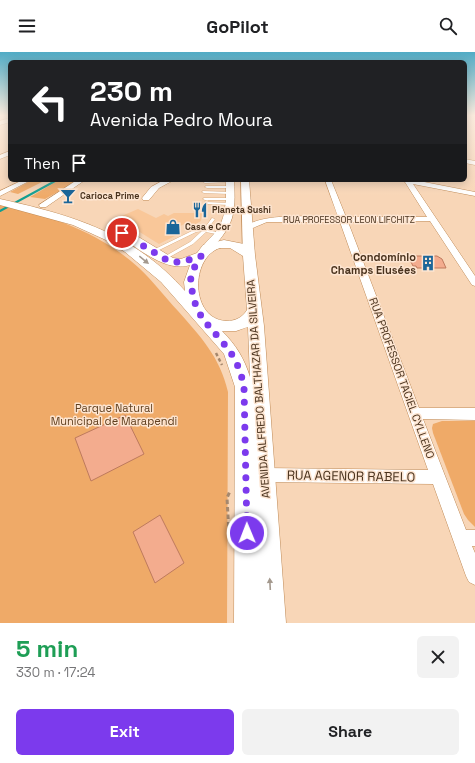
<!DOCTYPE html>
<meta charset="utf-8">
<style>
body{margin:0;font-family:"Space Grotesk",sans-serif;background:#f2f2f2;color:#202124;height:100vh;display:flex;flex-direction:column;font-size:15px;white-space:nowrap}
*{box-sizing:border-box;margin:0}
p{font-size:13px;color:#757577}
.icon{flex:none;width:22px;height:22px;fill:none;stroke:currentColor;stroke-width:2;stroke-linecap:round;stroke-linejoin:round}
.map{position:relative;height:571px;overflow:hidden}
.drawer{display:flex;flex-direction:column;background:#fff;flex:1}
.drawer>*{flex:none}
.banner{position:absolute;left:8px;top:8px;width:459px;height:122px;border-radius:6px;box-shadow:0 2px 10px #0003;background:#202124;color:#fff;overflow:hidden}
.pin{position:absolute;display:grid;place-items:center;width:34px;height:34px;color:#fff;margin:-17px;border:2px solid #fff;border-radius:50%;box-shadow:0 1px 4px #0007}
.me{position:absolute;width:44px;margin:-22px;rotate:359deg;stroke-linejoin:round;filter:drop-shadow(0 0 3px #0008)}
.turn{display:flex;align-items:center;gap:14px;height:84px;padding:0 16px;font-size:18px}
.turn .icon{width:52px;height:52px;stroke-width:2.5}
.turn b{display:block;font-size:28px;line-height:34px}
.then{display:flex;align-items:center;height:38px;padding:0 16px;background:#0003;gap:8px;font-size:15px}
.round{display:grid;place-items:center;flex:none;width:42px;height:42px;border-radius:6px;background:#f2f2f2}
.summary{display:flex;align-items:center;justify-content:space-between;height:68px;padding:0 16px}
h1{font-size:24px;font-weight:700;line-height:30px;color:#1e9e55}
.cta{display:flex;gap:8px;margin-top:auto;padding:8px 16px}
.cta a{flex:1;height:46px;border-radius:6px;background:#7c3aed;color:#fff;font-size:16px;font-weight:700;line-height:46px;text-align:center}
.cta a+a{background:#f2f2f2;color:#202124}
header{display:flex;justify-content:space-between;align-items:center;height:52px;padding:0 16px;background:#fff;font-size:18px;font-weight:700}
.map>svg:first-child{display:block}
.built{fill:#f9c799}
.green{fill:#efaa68}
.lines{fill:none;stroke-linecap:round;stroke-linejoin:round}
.stream{stroke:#109e90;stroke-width:2}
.building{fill:#f3ac8e;stroke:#be7a5d}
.service-casing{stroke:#bf8a56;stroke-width:0.5}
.minor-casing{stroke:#bf8a56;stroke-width:1}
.tertiary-casing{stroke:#bf8a56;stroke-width:1}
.secondary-casing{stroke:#bf8a56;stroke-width:1}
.path-far1{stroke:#a5886e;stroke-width:2.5;stroke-dasharray:3.5 2.5;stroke-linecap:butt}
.path{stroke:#a5886e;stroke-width:3;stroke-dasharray:4.5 3;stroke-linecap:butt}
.service{fill:#fff;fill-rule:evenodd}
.minor{fill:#fff;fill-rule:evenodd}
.tertiary{fill:#fff;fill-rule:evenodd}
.secondary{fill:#fff;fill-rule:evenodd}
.oneway{fill:#a4998e}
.route{stroke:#7c3aed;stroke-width:7;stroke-dasharray:0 12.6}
.labels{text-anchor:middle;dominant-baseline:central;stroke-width:3;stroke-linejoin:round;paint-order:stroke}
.far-poi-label{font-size:9px;font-weight:bold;fill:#4a331e;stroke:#fde5d1;text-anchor:start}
.far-street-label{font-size:9px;fill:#4a331e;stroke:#fde5d1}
.poi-label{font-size:11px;font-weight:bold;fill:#4a331e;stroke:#fde5d1;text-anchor:end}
.street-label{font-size:11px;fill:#4a331e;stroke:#fde5d1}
.park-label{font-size:11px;fill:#603f1e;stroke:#fde5d1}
.near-street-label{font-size:13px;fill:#4a331e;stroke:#fde5d1}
</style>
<header><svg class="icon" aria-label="menu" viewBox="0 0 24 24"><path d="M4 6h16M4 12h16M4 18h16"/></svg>GoPilot<svg class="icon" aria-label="search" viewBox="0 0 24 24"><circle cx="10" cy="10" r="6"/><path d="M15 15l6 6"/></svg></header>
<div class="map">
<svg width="475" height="571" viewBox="0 0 475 571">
<rect width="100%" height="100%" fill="#f8d6b7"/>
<!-- built -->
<path class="built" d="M 138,157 L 156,166 L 164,162 L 168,164 L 174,161 L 202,161 L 201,169 L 192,174 L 186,171 L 171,179 L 177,183 L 159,192 L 117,166 Z"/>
<!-- green -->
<g class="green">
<path d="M 32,128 L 46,128 L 18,142 L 10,140 Z"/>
<path d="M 59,128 L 79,128 L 45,147 L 30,145 Z"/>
<path d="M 0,153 C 50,163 101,181 139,216 C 153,229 165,245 178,259 C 201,285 220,305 228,340 L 227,571 L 0,571 Z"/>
<path d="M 442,369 L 475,369 L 475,475 L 468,468 L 464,462 L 433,381 L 432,376 L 433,372 Z"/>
</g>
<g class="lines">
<!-- stream -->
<path class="stream" d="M 0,159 L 57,128"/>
</g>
<!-- building -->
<g class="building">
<path d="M 410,204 L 437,204 L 442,207 L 446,216 L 417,216 L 416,214 L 413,214 L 409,206 L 412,206 Z"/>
<path d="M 125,363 L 144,402 L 91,429 L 75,386 Z"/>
<path d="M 160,463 L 184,511 L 155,531 L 133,480 Z"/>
</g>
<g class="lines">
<defs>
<g id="service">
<path d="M 229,128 L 232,129 L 230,130 L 205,131 L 203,130 L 205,129 Z"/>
<path d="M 206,134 L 230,134 L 232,135 L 230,136 L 207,136 L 205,135 Z"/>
<path d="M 203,139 L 230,140 L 232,141 L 230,142 L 204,141 L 202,140 Z"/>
<path d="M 204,146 L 230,146 L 232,147 L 230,148 L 205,148 L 203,147 Z"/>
<path d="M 205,150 L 230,151 L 232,152 L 230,153 L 206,152 L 205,152 Z"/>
<path d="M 212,166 L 215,167 L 207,178 L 221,181 L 221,183 L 206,180 L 193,192 L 164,208 L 162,207 L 162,206 L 190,190 L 202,179 L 196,180 L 155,200 L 153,200 L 151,199 L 194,178 L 201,177 L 204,177 Z"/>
</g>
<g id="minor">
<path d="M 10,66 L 10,70 L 0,73 L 0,69 Z"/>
<path d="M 10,99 L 10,103 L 0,107 L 0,103 Z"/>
<path d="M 23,128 L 31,128 L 0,144 L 0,139 Z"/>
<path d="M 77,128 L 85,128 L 46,155 L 40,155 L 39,153 Z"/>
<path d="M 164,128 L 174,128 L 159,136 L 149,148 L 143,148 L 142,146 L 151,135 Z"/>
<path d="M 325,128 L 331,128 L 346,165 L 427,165 L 405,130 L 401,128 L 414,128 L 475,140 L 475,144 L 413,132 L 475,224 L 475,234 L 472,233 L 430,169 L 348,170 L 419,356 L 475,356 L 475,368 L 423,367 L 466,478 L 475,478 L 475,494 L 472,494 L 475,501 L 475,533 L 469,530 L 466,524 L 433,432 L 264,430 L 259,428 L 257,423 L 259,418 L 264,416 L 428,418 L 340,170 L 267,170 L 248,178 L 244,176 C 259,160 316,165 338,165 Z"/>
</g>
<g id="tertiary">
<path d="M 465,107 L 475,109 L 475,113 L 465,111 Z"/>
<path d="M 226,128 L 234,128 C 236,163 234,172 211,198 L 203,198 L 202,196 C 206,189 213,184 218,177 C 227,162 226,145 226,128 Z"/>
<path d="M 241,128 L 249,128 L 255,203 L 249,206 L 243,203 Z"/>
</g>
<path id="secondary" d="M 0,147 C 72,163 134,181 185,239 L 184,230 L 190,213 C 166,221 138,196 119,184 L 117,181 L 119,178 L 127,178 L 173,206 L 181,207 L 197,201 L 203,193 L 224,188 L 244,192 L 255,203 L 264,274 L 286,571 L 234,571 L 235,335 L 224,302 L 161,230 L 125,200 L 108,189 L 73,173 L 0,153 ZM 220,196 L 230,196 L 243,204 L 247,258 C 242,266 235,269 226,269 C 190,267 190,205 220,196 ZM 248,275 L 250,325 C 244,306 236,293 222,279 L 236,279 Z"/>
</defs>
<!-- service casing -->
<use href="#service" class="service-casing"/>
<!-- minor casing -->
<use href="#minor" class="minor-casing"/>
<!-- tertiary casing -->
<use href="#tertiary" class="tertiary-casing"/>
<!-- secondary casing -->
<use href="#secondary" class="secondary-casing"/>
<!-- path-far1 -->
<path class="path-far1" d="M 216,301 L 222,313"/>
<!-- path -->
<path class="path" d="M 229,482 L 227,446 L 230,439"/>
<!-- service -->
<use href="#service" class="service"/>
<!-- minor -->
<use href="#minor" class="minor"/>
<!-- tertiary -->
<use href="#tertiary" class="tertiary"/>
<!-- secondary -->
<use href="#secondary" class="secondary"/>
</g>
<!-- one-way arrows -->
<defs><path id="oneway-solid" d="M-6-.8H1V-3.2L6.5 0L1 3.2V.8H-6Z"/></defs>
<g class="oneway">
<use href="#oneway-solid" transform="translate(144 208) rotate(39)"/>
<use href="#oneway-solid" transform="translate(270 532) rotate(-93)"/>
</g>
<!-- sky -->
<linearGradient id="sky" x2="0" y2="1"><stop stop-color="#51abc5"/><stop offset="0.44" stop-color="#fceddf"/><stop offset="1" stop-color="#fceddf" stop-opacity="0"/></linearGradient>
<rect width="475" height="144" fill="url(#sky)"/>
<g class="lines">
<!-- route -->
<path class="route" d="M 122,181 L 170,210 L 182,210 L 201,204 L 193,218 L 190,230 L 195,251 L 202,266 L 230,299 L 240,318 L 244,335 L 247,481"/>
</g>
<!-- icons -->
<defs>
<symbol id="bar-bare" viewBox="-9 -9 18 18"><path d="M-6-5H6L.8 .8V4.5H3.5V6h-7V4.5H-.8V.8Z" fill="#1b6699" stroke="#fde5d1" stroke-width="2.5" paint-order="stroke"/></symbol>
<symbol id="restaurant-bare" viewBox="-9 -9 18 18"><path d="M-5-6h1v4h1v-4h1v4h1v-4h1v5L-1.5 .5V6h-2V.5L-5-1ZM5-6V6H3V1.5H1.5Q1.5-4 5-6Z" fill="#1b6699" stroke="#fde5d1" stroke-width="2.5" paint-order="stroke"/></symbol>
<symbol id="shop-bare" viewBox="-9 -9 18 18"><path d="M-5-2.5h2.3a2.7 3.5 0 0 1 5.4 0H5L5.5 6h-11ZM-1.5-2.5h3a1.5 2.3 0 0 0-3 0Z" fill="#1b6699" stroke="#fde5d1" stroke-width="2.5" paint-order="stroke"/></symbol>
<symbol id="building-bare" viewBox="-9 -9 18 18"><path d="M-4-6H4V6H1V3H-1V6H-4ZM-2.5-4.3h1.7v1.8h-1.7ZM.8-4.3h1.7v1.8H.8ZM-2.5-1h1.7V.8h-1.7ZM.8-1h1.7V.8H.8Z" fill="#1b6699" stroke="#fde5d1" stroke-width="2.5" paint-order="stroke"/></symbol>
</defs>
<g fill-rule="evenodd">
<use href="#bar-bare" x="57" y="133" width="22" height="22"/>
<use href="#restaurant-bare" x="189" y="147" width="22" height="22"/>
<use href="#shop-bare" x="162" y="164" width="22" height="22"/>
<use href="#building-bare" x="417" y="200" width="22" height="22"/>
</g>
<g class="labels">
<!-- far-poi labels -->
<g class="far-poi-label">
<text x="80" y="144">Carioca Prime</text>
<text x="212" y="158">Planeta Sushi</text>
<text x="185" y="175">Casa e Cor</text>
</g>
<!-- far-street labels -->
<g class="far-street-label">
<text x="349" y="168">RUA PROFESSOR LEON LIFCHITZ</text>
</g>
<!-- poi labels -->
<g class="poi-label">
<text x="416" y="205">Condomínio<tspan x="416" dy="13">Champs Elusées</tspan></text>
</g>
<!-- street labels -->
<g class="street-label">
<text transform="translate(402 326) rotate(70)">RUA PROFESSOR TACIEL CYLLENO</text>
<text transform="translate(258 337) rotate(-94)">AVENIDA ALFREDO BALTHAZAR DA SILVEIRA</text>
</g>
<!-- park labels -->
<g class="park-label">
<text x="114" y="356">Parque Natural<tspan x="114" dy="13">Municipal de Marapendi</tspan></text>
</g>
<!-- near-street labels -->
<g class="near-street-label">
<text transform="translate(351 424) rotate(1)">RUA AGENOR RABELO</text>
</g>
</g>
</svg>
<div class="pin" style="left:122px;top:181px;background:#d93025"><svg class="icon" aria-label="arrive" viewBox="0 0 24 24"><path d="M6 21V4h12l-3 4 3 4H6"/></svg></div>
<svg class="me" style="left:247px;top:481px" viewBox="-20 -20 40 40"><circle r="17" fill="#7c3aed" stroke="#fff" stroke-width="3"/><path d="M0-11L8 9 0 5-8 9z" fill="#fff"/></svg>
<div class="banner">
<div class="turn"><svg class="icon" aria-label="left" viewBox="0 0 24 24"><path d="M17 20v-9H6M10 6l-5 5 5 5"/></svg><div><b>230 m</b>Avenida Pedro Moura</div></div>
<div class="then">Then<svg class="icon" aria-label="arrive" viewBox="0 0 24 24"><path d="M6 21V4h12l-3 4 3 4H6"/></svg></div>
</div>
</div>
<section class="drawer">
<div class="summary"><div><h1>5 min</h1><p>330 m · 17:24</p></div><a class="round"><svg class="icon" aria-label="close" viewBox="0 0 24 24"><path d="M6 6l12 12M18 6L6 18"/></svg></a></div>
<div class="cta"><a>Exit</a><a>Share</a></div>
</section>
